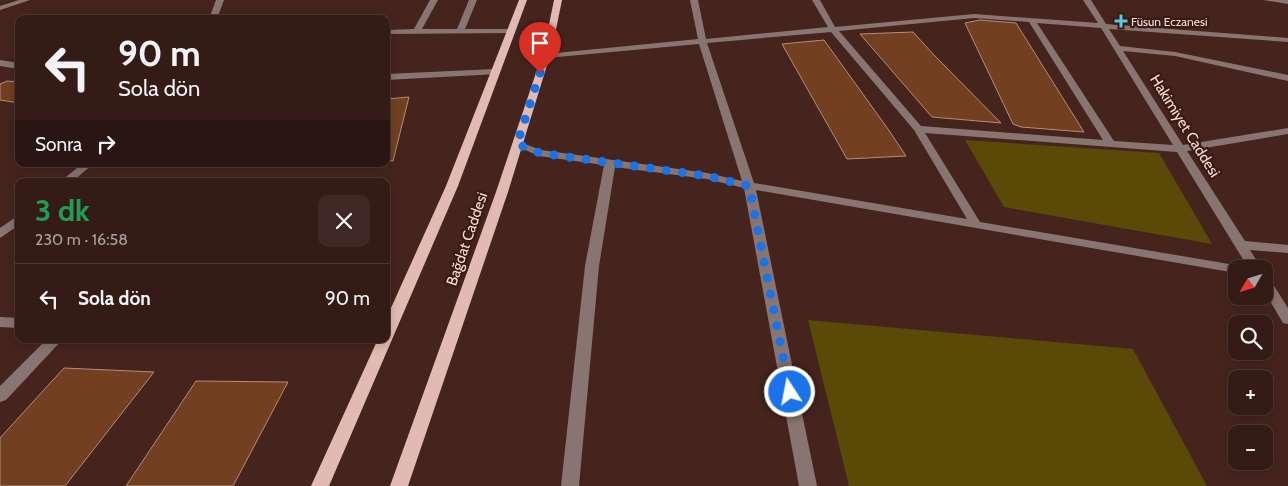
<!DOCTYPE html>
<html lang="tr">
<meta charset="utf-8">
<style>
body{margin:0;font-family:Cabin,sans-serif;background:#3f2823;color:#f1f3f6;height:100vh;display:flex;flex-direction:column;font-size:19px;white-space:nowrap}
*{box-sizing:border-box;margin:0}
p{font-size:16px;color:#a9a1a1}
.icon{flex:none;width:28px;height:28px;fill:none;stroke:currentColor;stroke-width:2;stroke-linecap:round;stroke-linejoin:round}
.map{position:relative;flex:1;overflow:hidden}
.details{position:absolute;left:15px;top:178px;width:375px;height:165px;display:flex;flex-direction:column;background:#341b16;border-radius:10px;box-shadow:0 2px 12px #0003,0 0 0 1px #4e3935}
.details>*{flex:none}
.hud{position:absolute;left:15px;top:15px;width:375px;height:152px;border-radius:10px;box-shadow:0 2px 12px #0003,0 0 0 1px #4e3935;background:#341b16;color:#f1f3f6;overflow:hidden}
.needle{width:32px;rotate:231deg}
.buttons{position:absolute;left:1228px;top:260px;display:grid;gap:10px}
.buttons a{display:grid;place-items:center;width:45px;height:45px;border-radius:10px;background:#341b16;box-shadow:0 2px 12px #0003,0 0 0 1px #4e3935;font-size:25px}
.pin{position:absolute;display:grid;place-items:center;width:42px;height:42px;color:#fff;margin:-51px -21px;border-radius:50% 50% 50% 0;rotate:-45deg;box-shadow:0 0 5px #0007}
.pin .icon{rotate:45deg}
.me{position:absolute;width:55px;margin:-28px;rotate:349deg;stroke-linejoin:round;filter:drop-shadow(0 0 4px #0008)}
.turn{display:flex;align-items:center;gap:18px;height:105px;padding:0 20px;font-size:22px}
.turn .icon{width:65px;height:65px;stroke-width:2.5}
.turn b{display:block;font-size:35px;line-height:42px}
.then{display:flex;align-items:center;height:48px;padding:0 20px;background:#0003;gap:10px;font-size:19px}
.round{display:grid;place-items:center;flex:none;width:52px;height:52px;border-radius:10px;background:#3f2823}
.head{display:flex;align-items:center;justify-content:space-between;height:85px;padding:0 20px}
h1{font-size:30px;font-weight:800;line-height:38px;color:#1e9e55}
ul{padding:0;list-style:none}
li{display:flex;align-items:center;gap:15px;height:70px;padding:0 20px;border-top:1px solid #4e3935}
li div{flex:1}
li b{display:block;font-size:19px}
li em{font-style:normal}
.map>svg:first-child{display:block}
.green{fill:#5b4907}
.building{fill:#724020;stroke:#b38e79}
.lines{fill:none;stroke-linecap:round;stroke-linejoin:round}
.minor{fill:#887571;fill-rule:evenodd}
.major{fill:#e1bbb3;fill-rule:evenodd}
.route{stroke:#1a73e8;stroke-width:9;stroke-dasharray:0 16.2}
.poi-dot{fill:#55cadf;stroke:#3b1a14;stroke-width:2}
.labels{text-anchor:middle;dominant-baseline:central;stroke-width:4.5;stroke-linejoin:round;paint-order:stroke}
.far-poi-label{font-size:12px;fill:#f6dfda;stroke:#3b1a14;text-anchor:start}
.street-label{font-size:15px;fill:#f6dfda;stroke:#3b1a14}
</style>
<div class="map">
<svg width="1288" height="486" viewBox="0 0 1288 486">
<rect width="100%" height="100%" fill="#46241e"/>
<!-- green -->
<g class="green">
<path d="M 965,140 L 1159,153 L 1212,244 L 1004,207 Z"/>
<path d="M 808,320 L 1133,349 L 1207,486 L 849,486 Z"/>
</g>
<!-- building -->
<g class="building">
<path d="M 980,20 L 1016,23 L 1084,132 L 1021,127 L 1013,124 L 965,23 Z"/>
<path d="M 913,32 L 934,55 L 1001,123 L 932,117 L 860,34 Z"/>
<path d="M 824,40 L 888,129 L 906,156 L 847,159 L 782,44 Z"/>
<path d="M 7,81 L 19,82 L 19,103 L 0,100 L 0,84 Z"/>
<path d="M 409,97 L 393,161 L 386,160 L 386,99 Z"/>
<path d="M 64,368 L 154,372 L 65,486 L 0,486 L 0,438 Z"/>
<path d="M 196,381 L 288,382 L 233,486 L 126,486 Z"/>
</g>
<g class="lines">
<!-- minor -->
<g class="minor">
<path d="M 19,0 L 30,0 L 0,10 L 0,6 Z"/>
<path d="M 216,0 L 224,0 L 217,19 L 209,19 Z"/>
<path d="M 430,0 L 438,0 L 422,29 L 457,29 L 469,0 L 477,0 L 465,29 L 511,29 L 515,31 L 511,33 L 386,34 L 386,30 L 414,29 Z"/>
<path d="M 690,0 L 698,0 L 706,39 L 828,27 L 812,0 L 820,0 L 835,27 L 974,14 L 1098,23 L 1083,0 L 1091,0 L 1106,24 L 1288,38 L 1288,42 L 1109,29 L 1120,46 L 1175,52 L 1288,75 L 1288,81 L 1175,56 L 1123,51 L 1183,145 L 1288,128 L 1288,134 L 1187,151 L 1245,241 L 1288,245 L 1288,253 L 1250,250 L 1262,269 L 1249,269 L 1177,152 L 925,133 L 980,222 L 1241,266 L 1242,269 L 1236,269 L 1236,273 L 756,190 L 817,486 L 799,486 L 744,188 L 707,179 L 615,167 L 599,266 L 579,486 L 561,486 L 585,266 L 604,165 L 539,156 L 512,144 L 517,141 L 541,150 L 707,173 L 742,181 L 699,44 L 546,58 L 542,56 L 546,54 L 698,39 ZM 974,18 L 1029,22 L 1103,140 L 921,126 L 839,31 ZM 1037,23 L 1101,28 L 1173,145 L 1114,141 ZM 831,32 L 914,130 L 967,219 L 754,183 L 707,43 Z"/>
<path d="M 1263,0 L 1288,0 L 1288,4 Z"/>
<path d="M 0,60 L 19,63 L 19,69 L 0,66 Z"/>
<path d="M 495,69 L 498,70 L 498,74 L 386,80 L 386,74 Z"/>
<path d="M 82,164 L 93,164 L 73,181 L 61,181 Z"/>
<path d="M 19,215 L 19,225 L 0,238 L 0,228 Z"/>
<path d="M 1264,277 L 1269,278 L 1288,308 L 1288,324 L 1283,323 L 1264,291 Z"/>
<path d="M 0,317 L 19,318 L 19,328 L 0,327 Z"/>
<path d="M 386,334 L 392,339 L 390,343 L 379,343 L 377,339 L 386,339 Z"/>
<path d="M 47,339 L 63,339 L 6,400 L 0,402 L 0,386 Z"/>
</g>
<!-- major -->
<g class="major">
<path d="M 519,0 L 527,0 L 458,186 L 329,486 L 311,486 L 378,339 L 386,339 L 386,319 L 446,186 Z"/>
<path d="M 554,0 L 562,0 L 552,49 L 508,192 L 408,486 L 390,486 L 496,192 L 544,49 Z"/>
</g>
</g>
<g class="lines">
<!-- route -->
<path class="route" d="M 540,73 L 517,144 L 540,153 L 707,176 L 749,186 L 790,392"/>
</g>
<!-- markers -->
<path class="poi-dot" d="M1118.5 13.5h5v5h5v5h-5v5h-5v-5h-5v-5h5z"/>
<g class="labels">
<!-- far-poi labels -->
<g class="far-poi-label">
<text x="1131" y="21">Füsun Eczanesi</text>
</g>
<!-- street labels -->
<g class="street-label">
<text transform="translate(1185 126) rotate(58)">Hakimiyet Caddesi</text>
<text transform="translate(467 239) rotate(-71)">Bağdat Caddesi</text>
</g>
</g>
</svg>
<div class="buttons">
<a><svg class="needle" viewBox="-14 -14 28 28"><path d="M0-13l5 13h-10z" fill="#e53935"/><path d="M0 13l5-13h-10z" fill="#a9a1a1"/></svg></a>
<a><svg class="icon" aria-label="search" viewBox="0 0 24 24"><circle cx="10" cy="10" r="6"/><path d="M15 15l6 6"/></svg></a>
<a>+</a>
<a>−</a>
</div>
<div class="pin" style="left:540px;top:73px;background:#d93025"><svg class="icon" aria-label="arrive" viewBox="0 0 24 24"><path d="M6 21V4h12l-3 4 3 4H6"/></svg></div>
<svg class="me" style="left:790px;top:392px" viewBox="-20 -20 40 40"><circle r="17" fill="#1a73e8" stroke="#fff" stroke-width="3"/><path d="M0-11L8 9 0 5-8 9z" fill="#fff"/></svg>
<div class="hud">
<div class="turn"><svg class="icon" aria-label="left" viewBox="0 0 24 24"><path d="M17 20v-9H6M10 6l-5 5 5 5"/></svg><div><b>90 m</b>Sola dön</div></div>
<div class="then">Sonra<svg class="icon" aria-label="right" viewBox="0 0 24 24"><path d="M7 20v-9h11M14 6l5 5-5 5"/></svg></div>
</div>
<section class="details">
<div class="head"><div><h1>3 dk</h1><p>230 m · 16:58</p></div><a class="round"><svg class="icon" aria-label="close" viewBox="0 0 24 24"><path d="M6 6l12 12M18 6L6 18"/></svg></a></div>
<ul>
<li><svg class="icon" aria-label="left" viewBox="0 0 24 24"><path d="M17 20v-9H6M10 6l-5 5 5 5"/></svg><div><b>Sola dön</b></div><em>90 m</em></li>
</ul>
</section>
</div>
